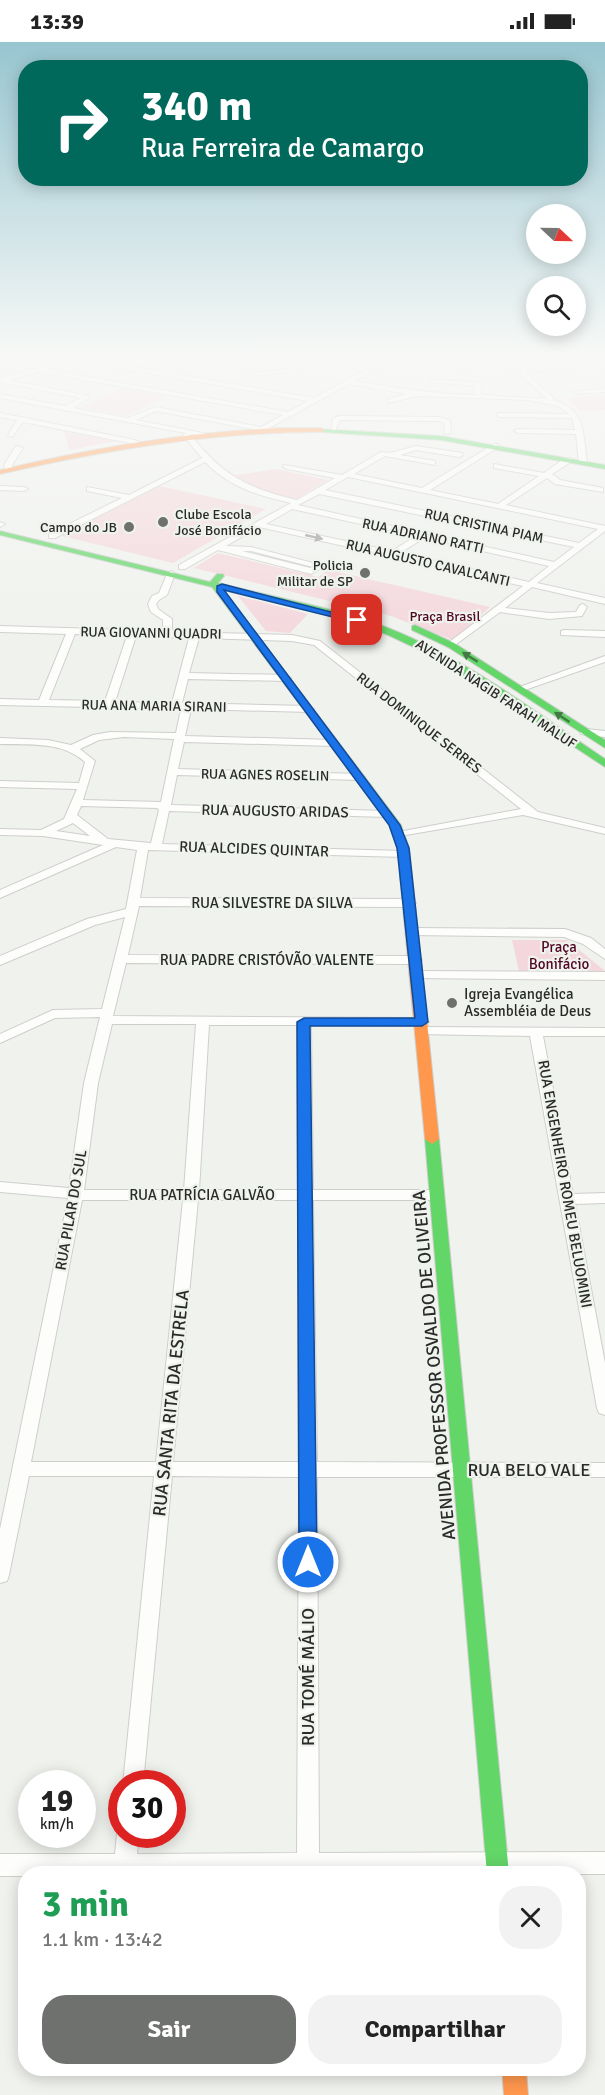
<!DOCTYPE html>
<html lang="pt">
<meta charset="utf-8">
<style>
body{margin:0;font-family:Signika,sans-serif;background:#f2f2f2;color:#222;height:100vh;display:flex;flex-direction:column;font-size:22px;white-space:nowrap}
*{box-sizing:border-box;margin:0}
p{font-size:20px;color:#767676}
.icon{flex:none;width:33px;height:33px;fill:none;stroke:currentColor;stroke-width:2;stroke-linecap:round;stroke-linejoin:round}
.map{position:relative;flex:1;overflow:hidden}
.panel{position:absolute;left:18px;top:1824px;width:568px;height:210px;display:flex;flex-direction:column;background:#fff;border-radius:24px;box-shadow:0 3px 15px #0003}
.panel>*{flex:none}
.banner{position:absolute;left:18px;top:18px;width:570px;height:126px;border-radius:24px;box-shadow:0 3px 15px #0003;background:#00695c;color:#fff;overflow:hidden}
.needle{width:39px;rotate:112deg}
.controls{position:absolute;left:526px;top:162px;display:grid;gap:12px}
.controls a{display:grid;place-items:center;width:60px;height:60px;border-radius:50%;background:#fff;box-shadow:0 3px 15px #0003;font-size:30px}
.speed{position:absolute;left:18px;top:1728px;display:flex;gap:12px;font-size:30px;font-weight:700;text-align:center}
.speed>*{display:grid;place-content:center;width:78px;height:78px;border-radius:50%;background:#fff;box-shadow:0 3px 15px #0003;line-height:1}
.speed small{font-size:15px;font-weight:400}
.speed .limit{border:9px solid #d22;background:#fff;color:#111}
.pin{position:absolute;display:grid;place-items:center;width:51px;height:51px;color:#fff;margin:-26px;border-radius:12px;box-shadow:0 3px 9px #0006}
.me{position:absolute;width:66px;margin:-33px;rotate:0deg;stroke-linejoin:round;filter:drop-shadow(0 0 4px #0008)}
.turn{display:flex;align-items:center;gap:21px;height:126px;padding:0 24px;font-size:27px}
.turn .icon{width:78px;height:78px;stroke-width:2.5}
.turn b{display:block;font-size:42px;line-height:51px}
.round{display:grid;place-items:center;flex:none;width:63px;height:63px;border-radius:24px;background:#f2f2f2}
.overview{display:flex;align-items:center;justify-content:space-between;height:102px;padding:0 24px}
h1{font-size:36px;font-weight:700;line-height:45px;color:#1e9e55}
.action{display:flex;gap:12px;margin-top:auto;padding:12px 24px}
.action a{flex:1;height:69px;border-radius:24px;background:#6f716e;color:#fff;font-size:24px;font-weight:700;line-height:69px;text-align:center}
.action a+a{background:#f2f2f2;color:#222}
.status{display:flex;justify-content:space-between;align-items:center;height:42px;padding:0 30px;background:#fff;direction:ltr}
.status svg{height:16px;fill:currentColor}
.map>svg:first-child{display:block}
.green{fill:#f4d7dc}
.lines{fill:none;stroke-linecap:round;stroke-linejoin:round}
.street-casing{stroke:#cecfcd;stroke-width:2}
.fast-casing{stroke:#cecfcd;stroke-width:2}
.slow-casing{stroke:#cecfcd;stroke-width:2}
.street{fill:#fdfdfc;fill-rule:evenodd}
.fast{fill:#63d668;fill-rule:evenodd}
.slow{fill:#ff974d;fill-rule:evenodd}
.oneway{fill:#9e9e9d}
.oneway2{fill:#447845}
.route{fill:#1a73e8;stroke:#114b97;stroke-width:1.5}
.poi-dot{fill:#6f716e;stroke:#eff3ed;stroke-width:2}
.labels{text-anchor:middle;dominant-baseline:central;stroke-width:4.5;stroke-linejoin:round;paint-order:stroke}
.far-poi-label{font-size:14px;fill:#2a2b29;stroke:#eff3ed;text-anchor:end}
.far-street-label{font-size:14px;fill:#2a2b29;stroke:#eff3ed}
.far-park-label{font-size:14px;fill:#520524;stroke:#eff3ed}
.street-label{font-size:15px;fill:#2a2b29;stroke:#eff3ed}
.park-label{font-size:15px;fill:#520524;stroke:#eff3ed}
.poi-label{font-size:15px;fill:#2a2b29;stroke:#eff3ed;text-anchor:start}
.near-street-label{font-size:18px;fill:#2a2b29;stroke:#eff3ed}
</style>
<div class="status"><b>13:39</b><svg viewBox="0 0 49 12"><path d="M0 12V9h3v3zM5 12V6h3v6zM10 12V3h3v9zM15 12V0h3v12zM26 1h20v11H26zM47 4h2v5h-2z"/></svg></div>
<div class="map">
<svg width="605" height="2053" viewBox="0 0 605 2053">
<rect width="100%" height="100%" fill="#f0f2ee"/>
<!-- green -->
<g class="green">
<path d="M 123,346 L 168,354 L 127,374 L 81,365 Z"/>
<path d="M 605,353 L 605,368 L 580,369 L 565,356 Z"/>
<path d="M 64,389 L 117,399 L 69,408 Z"/>
<path d="M 276,427 L 329,438 L 296,457 L 261,450 L 230,434 Z"/>
<path d="M 155,443 L 266,467 L 173,521 L 58,493 Z"/>
<path d="M 218,511 L 318,535 L 329,528 L 490,565 L 453,598 L 391,574 L 194,526 Z"/>
<path d="M 238,554 L 308,572 L 290,591 L 266,589 Z"/>
<path d="M 512,898 L 567,898 L 605,929 L 519,929 Z"/>
</g>
<g class="lines">
<defs>
<g id="street">
<path d="M 67,316 L 82,316 L 314,356 L 387,316 L 461,318 L 467,326 L 462,327 L 459,322 L 390,320 L 354,339 C 395,346 434,352 475,353 L 474,344 L 430,340 L 433,338 L 477,340 L 480,342 L 482,353 L 547,357 L 518,330 L 518,328 L 605,319 L 605,323 L 525,330 L 553,355 L 554,358 C 586,367 583,393 587,421 L 583,423 L 579,421 L 576,392 L 518,391 L 514,389 L 518,387 L 575,388 L 572,376 L 499,375 L 496,373 L 499,371 L 569,372 L 558,364 L 528,358 L 416,354 L 389,361 L 387,358 L 407,352 L 349,342 L 269,386 L 272,388 L 268,390 L 156,369 L 136,378 L 203,391 L 205,392 L 201,394 L 190,392 C 221,432 246,446 297,458 L 335,436 L 287,427 L 283,425 L 284,423 L 342,433 L 381,410 L 390,411 L 416,404 L 462,411 L 463,413 L 459,415 L 416,408 L 400,413 L 435,419 L 435,423 L 385,414 L 354,432 L 422,446 L 494,402 L 497,402 L 497,406 L 430,448 L 498,462 L 539,434 L 494,426 L 494,422 L 544,431 L 565,416 L 571,416 L 571,420 L 552,432 L 560,438 L 603,446 L 603,450 L 555,442 L 547,436 L 506,463 L 605,484 L 605,489 L 537,541 L 605,556 L 605,562 L 532,545 L 505,566 L 549,571 L 576,570 L 580,563 L 583,562 L 587,565 L 582,574 L 549,577 L 500,570 L 451,606 L 448,605 L 448,601 L 523,544 L 259,485 L 226,504 L 251,505 L 325,524 L 311,532 L 218,508 L 185,527 L 179,527 L 179,523 L 291,461 C 259,454 229,445 205,420 L 55,496 L 49,496 L 49,492 L 122,456 L 87,449 L 87,445 L 129,453 L 202,416 L 183,393 L 186,391 L 0,356 L 0,352 L 65,364 L 81,356 L 0,340 L 0,336 L 70,318 ZM 79,319 L 308,359 L 288,370 L 48,328 ZM 39,330 L 283,373 L 261,385 L 155,365 L 128,376 L 73,366 L 89,356 L 89,354 L 9,338 ZM 348,435 L 598,487 L 579,501 L 325,448 ZM 319,452 L 574,505 L 554,520 L 298,463 ZM 292,467 L 416,494 L 392,509 L 266,482 ZM 424,496 L 549,524 L 529,540 L 400,511 ZM 242,509 L 251,509 L 313,525 L 310,526 Z"/>
<path d="M 146,316 L 158,316 L 134,323 L 131,321 Z"/>
<path d="M 297,316 L 303,316 L 298,329 L 251,334 L 248,332 L 293,326 Z"/>
<path d="M 605,346 L 605,350 L 576,352 L 573,350 Z"/>
<path d="M 0,371 L 135,398 L 139,400 L 135,402 L 23,380 L 12,395 L 8,393 L 17,378 L 0,375 Z"/>
<path d="M 339,374 L 438,375 L 450,378 L 451,391 L 445,392 L 444,380 L 438,379 L 340,378 L 335,389 L 331,389 L 333,377 Z"/>
<path d="M 16,404 L 23,406 L 12,423 L 13,428 L 6,430 L 4,423 Z"/>
<path d="M 0,444 L 24,445 L 28,447 L 24,449 L 0,448 Z"/>
<path d="M 0,480 L 5,482 L 0,485 Z"/>
<path d="M 171,529 L 175,532 L 167,553 L 159,558 L 156,562 L 158,567 L 172,577 L 172,590 L 292,593 L 320,599 L 538,770 L 605,786 L 605,792 L 523,773 L 394,795 L 394,791 L 398,790 L 521,767 L 314,603 L 292,599 L 199,596 L 189,631 L 286,633 L 291,636 L 286,639 L 188,637 L 182,661 L 309,664 L 314,667 L 309,670 L 191,667 L 185,694 L 334,698 L 339,701 L 334,704 L 184,700 L 178,727 L 360,732 L 365,735 L 360,738 L 177,733 L 171,763 L 387,769 L 392,772 L 387,775 L 169,769 L 162,802 L 404,809 L 410,812 L 404,815 L 148,808 L 140,856 L 410,857 L 416,861 L 410,865 L 139,864 L 128,913 L 416,914 L 422,918 L 416,922 L 126,921 L 113,974 L 422,976 L 429,980 L 422,984 L 311,983 L 313,1148 L 436,1148 L 441,1149 L 443,1153 L 441,1157 L 436,1158 L 313,1158 L 317,1420 L 605,1421 L 605,1435 L 317,1435 L 319,1811 L 605,1810 L 605,1832 L 26,1832 L 26,1834 L 0,1834 L 0,1812 L 115,1812 L 117,1792 L 122,1784 L 122,1792 L 139,1792 L 137,1812 L 297,1811 L 299,1435 L 172,1434 L 143,1742 L 123,1742 L 154,1434 L 29,1434 L 9,1533 L 7,1539 L 0,1541 L 0,1487 L 68,1156 L 0,1150 L 0,1140 L 69,1146 L 84,1041 L 100,975 L 55,976 L 0,1001 L 0,992 L 53,968 L 102,967 L 125,875 L 95,883 L 0,923 L 0,914 L 87,877 L 126,867 L 137,808 L 116,805 L 0,856 L 0,848 L 103,803 L 43,794 L 0,793 L 0,787 L 41,788 L 64,777 L 77,747 L 0,745 L 0,739 L 79,741 L 85,720 C 62,699 29,703 0,702 L 0,696 L 48,698 L 71,703 L 93,693 L 110,690 L 176,691 L 181,667 L 0,663 L 0,657 L 39,658 L 66,592 L 0,590 L 0,584 L 163,589 L 163,578 L 151,570 L 148,562 L 152,554 L 159,551 L 167,532 ZM 75,592 L 127,594 L 105,659 L 49,658 ZM 136,594 L 189,596 L 172,661 L 115,660 ZM 124,695 L 174,697 L 161,760 L 83,758 L 95,719 L 80,707 L 99,698 ZM 81,764 L 157,766 L 159,768 L 151,801 L 108,797 L 77,773 ZM 73,781 L 90,794 L 56,789 ZM 112,982 L 196,982 L 184,1148 L 84,1148 L 98,1041 ZM 209,983 L 297,983 L 298,1148 L 199,1148 ZM 82,1158 L 183,1158 L 156,1420 L 31,1420 ZM 198,1158 L 298,1158 L 299,1420 L 173,1420 Z"/>
<path d="M 564,588 L 605,589 L 605,595 L 561,593 L 561,589 Z"/>
<path d="M 605,614 L 605,620 L 522,649 L 514,647 Z"/>
<path d="M 585,687 L 605,689 L 605,695 L 581,692 L 580,690 Z"/>
<path d="M 413,886 L 565,887 L 591,896 L 605,907 L 605,917 L 583,902 L 564,895 L 409,893 L 407,890 L 409,887 Z"/>
<path d="M 417,929 L 605,930 L 605,938 L 413,936 L 411,933 Z"/>
<path d="M 423,985 L 605,986 L 605,994 L 543,994 L 573,1152 L 605,1151 L 605,1161 L 575,1162 L 605,1321 L 605,1373 L 599,1371 L 597,1366 L 530,994 L 418,992 L 416,989 L 418,986 Z"/>
</g>
<g id="fast">
<path d="M 319,387 L 441,394 L 605,423 L 605,427 L 441,398 L 321,390 L 317,388 Z"/>
<path d="M 0,489 L 210,540 L 217,532 L 223,532 L 224,534 L 218,541 C 265,553 314,562 360,576 C 450,604 528,665 605,717 L 605,725 L 482,644 L 420,608 L 388,593 L 354,580 L 223,548 L 401,783 L 409,806 L 412,833 L 406,836 L 402,835 L 397,806 L 390,783 L 212,545 L 0,493 Z"/>
<path d="M 415,583 L 454,601 L 605,698 L 605,706 L 448,605 L 412,588 L 412,584 Z"/>
<path d="M 432,1092 L 439,1097 L 509,1832 L 487,1832 L 425,1097 Z"/>
</g>
<g id="slow">
<path d="M 280,386 L 321,386 L 325,388 L 321,390 C 212,390 106,408 0,432 L 0,428 C 93,406 185,390 280,386 Z"/>
<path d="M 406,830 L 412,833 L 439,1097 L 432,1102 L 425,1097 L 400,833 Z"/>
<path d="M 502,2026 L 526,2026 L 528,2053 L 504,2053 Z"/>
</g>
</defs>
<!-- street casing -->
<use href="#street" class="street-casing"/>
<!-- fast casing -->
<use href="#fast" class="fast-casing"/>
<!-- slow casing -->
<use href="#slow" class="slow-casing"/>
<!-- street -->
<use href="#street" class="street"/>
<!-- fast -->
<use href="#fast" class="fast"/>
<!-- slow -->
<use href="#slow" class="slow"/>
</g>
<!-- one-way arrows -->
<defs><path id="oneway-solid" d="M-6-.8H1V-3.2L6.5 0L1 3.2V.8H-6Z" transform="scale(1.5)"/></defs>
<use class="oneway" href="#oneway-solid" transform="translate(314 495) rotate(13)"/>
<g class="oneway2">
<use href="#oneway-solid" transform="translate(470 615) rotate(-148)"/>
<use href="#oneway-solid" transform="translate(562 675) rotate(-147)"/>
</g>
<!-- sky -->
<linearGradient id="sky" x2="0" y2="1"><stop stop-color="#97c5d0"/><stop offset="0.52" stop-color="#f8f9f7"/><stop offset="1" stop-color="#f8f9f7" stop-opacity="0"/></linearGradient>
<rect width="605" height="604" fill="url(#sky)"/>
<!-- route -->
<path class="route" d="M 222,542 L 362,578 L 357,581 L 224,548 L 400,783 L 409,806 L 428,980 L 422,984 L 310,984 L 317,1520 L 315,1526 L 308,1528 L 301,1526 L 299,1520 L 297,980 L 304,976 L 415,976 L 397,806 L 389,783 L 217,550 L 217,544 Z"/>
<!-- markers -->
<g class="poi-dot">
<circle cx="163" cy="480" r="6"/>
<circle cx="129" cy="485" r="6"/>
<circle cx="365" cy="531" r="6"/>
<circle cx="452" cy="961" r="6"/>
</g>
<g class="labels">
<!-- far-poi labels -->
<g class="far-poi-label">
<text x="175" y="472" text-anchor="start">Clube Escola<tspan x="175" dy="16">José Bonifácio</tspan></text>
<text x="117" y="485">Campo do JB</text>
<text x="353" y="523">Policia<tspan x="353" dy="16">Militar de SP</tspan></text>
</g>
<!-- far-street labels -->
<g class="far-street-label">
<text transform="translate(484 484) rotate(12)">RUA CRISTINA PIAM</text>
<text transform="translate(423 494) rotate(12)">RUA ADRIANO RATTI</text>
<text transform="translate(428 521) rotate(13)">RUA AUGUSTO CAVALCANTI</text>
<text transform="translate(151 591) rotate(1)">RUA GIOVANNI QUADRI</text>
<text transform="translate(496 652) rotate(33)">AVENIDA NAGIB FARAH MALUF</text>
<text transform="translate(154 664) rotate(1)">RUA ANA MARIA SIRANI</text>
<text transform="translate(419 681) rotate(38)">RUA DOMINIQUE SERRES</text>
<text transform="translate(265 733) rotate(1)">RUA AGNES ROSELIN</text>
</g>
<!-- far-park labels -->
<g class="far-park-label">
<text x="445" y="574">Praça Brasil</text>
</g>
<!-- street labels -->
<g class="street-label">
<text transform="translate(275 769) rotate(1)">RUA AUGUSTO ARIDAS</text>
<text transform="translate(254 807) rotate(2)">RUA ALCIDES QUINTAR</text>
<text x="272" y="861">RUA SILVESTRE DA SILVA</text>
<text x="267" y="918">RUA PADRE CRISTÓVÃO VALENTE</text>
<text transform="translate(565 1142) rotate(80)">RUA ENGENHEIRO ROMEU BELUOMINI</text>
<text x="202" y="1153">RUA PATRÍCIA GALVÃO</text>
<text transform="translate(71 1168) rotate(-80)">RUA PILAR DO SUL</text>
</g>
<!-- park labels -->
<g class="park-label">
<text x="559" y="905">Praça<tspan x="559" dy="17">Bonifácio</tspan></text>
</g>
<!-- poi labels -->
<g class="poi-label">
<text x="464" y="952">Igreja Evangélica<tspan x="464" dy="17">Assembléia de Deus</tspan></text>
</g>
<!-- near-street labels -->
<g class="near-street-label">
<text transform="translate(434 1323) rotate(-95)">AVENIDA PROFESSOR OSVALDO DE OLIVEIRA</text>
<text transform="translate(171 1361) rotate(-84)">RUA SANTA RITA DA ESTRELA</text>
<text x="529" y="1428">RUA BELO VALE</text>
<text transform="translate(308 1635) rotate(-90)">RUA TOMÉ MÁLIO</text>
</g>
</g>
</svg>
<div class="controls">
<a><svg class="needle" viewBox="-14 -14 28 28"><path d="M0-13l5 13h-10z" fill="#e53935"/><path d="M0 13l5-13h-10z" fill="#767676"/></svg></a>
<a><svg class="icon" aria-label="search" viewBox="0 0 24 24"><circle cx="10" cy="10" r="6"/><path d="M15 15l6 6"/></svg></a>
</div>
<div class="speed"><div>19<small>km/h</small></div><div class="limit">30</div></div>
<div class="pin" style="left:357px;top:578px;background:#d93025"><svg class="icon" aria-label="arrive" viewBox="0 0 24 24"><path d="M6 21V4h12l-3 4 3 4H6"/></svg></div>
<svg class="me" style="left:308px;top:1520px" viewBox="-20 -20 40 40"><circle r="17" fill="#1a73e8" stroke="#fff" stroke-width="3"/><path d="M0-11L8 9 0 5-8 9z" fill="#fff"/></svg>
<div class="banner">
<div class="turn"><svg class="icon" aria-label="right" viewBox="0 0 24 24"><path d="M7 20v-9h11M14 6l5 5-5 5"/></svg><div><b>340 m</b>Rua Ferreira de Camargo</div></div>
</div>
<section class="panel">
<div class="overview"><div><h1>3 min</h1><p>1.1 km · 13:42</p></div><a class="round"><svg class="icon" aria-label="close" viewBox="0 0 24 24"><path d="M6 6l12 12M18 6L6 18"/></svg></a></div>
<div class="action"><a>Sair</a><a>Compartilhar</a></div>
</section>
</div>
